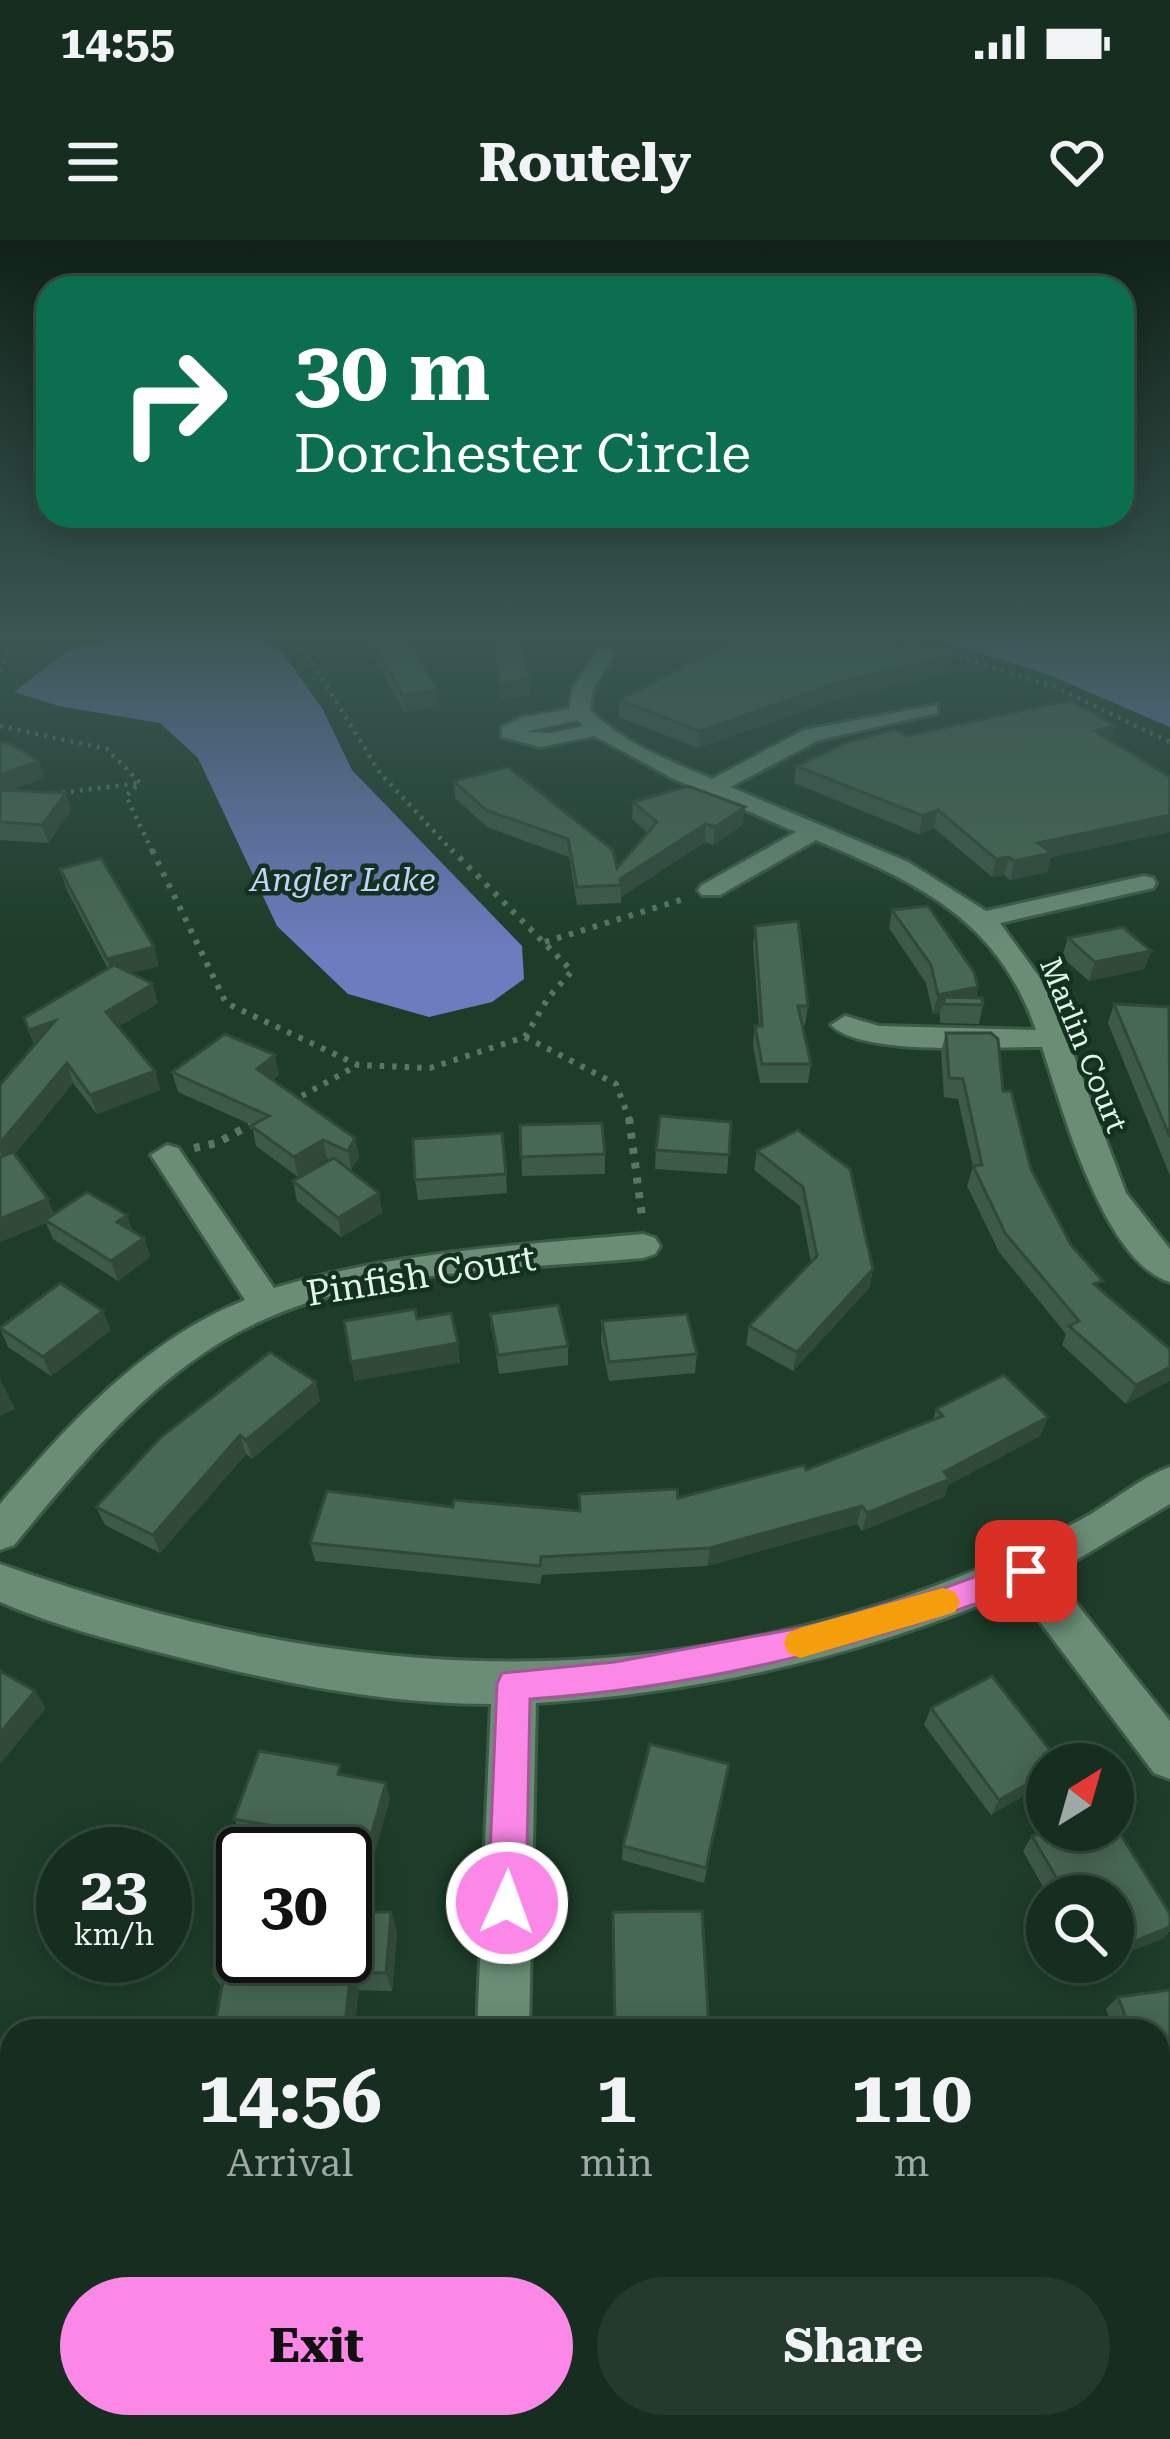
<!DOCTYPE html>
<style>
body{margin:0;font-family:"Roboto Serif",serif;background:#233a2c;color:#f1f3f6;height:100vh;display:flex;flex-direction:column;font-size:45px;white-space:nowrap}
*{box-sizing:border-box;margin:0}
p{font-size:39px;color:#9ea8a4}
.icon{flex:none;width:66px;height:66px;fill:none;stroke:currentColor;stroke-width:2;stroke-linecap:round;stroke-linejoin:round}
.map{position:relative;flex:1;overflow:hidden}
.side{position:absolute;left:0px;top:1779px;width:1170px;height:420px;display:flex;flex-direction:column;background:#162e1f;border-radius:36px 36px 0 0;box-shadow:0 6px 30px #0003,0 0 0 3px #354a3d}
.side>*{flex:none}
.hud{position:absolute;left:36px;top:36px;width:1098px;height:252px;border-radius:36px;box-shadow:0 6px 30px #0003,0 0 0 3px #354a3d;background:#0b6e4f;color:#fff;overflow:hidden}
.needle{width:78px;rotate:37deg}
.tools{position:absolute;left:1026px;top:1503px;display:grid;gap:24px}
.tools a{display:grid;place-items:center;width:108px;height:108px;border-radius:50%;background:#162e1f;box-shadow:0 6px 30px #0003,0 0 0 3px #354a3d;font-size:60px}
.speed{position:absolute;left:36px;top:1587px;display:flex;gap:24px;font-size:60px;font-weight:700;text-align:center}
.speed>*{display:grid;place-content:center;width:156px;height:156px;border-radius:50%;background:#162e1f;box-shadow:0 6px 30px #0003,0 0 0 3px #354a3d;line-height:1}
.speed small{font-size:30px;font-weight:400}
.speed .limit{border:6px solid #111;border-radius:18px;background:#fff;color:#111}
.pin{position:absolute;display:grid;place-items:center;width:102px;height:102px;color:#fff;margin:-51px;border-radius:24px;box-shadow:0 6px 18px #0006}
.me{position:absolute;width:132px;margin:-66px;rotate:2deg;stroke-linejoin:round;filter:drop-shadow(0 0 9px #0008)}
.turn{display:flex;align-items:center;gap:42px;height:252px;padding:0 60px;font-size:54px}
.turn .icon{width:156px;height:156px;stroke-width:2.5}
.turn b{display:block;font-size:84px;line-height:102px}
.eta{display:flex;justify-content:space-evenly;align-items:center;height:204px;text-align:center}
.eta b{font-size:72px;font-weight:700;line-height:84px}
.primary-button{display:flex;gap:24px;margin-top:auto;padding:24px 60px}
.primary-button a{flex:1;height:138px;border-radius:72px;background:#fb87e6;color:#111;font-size:48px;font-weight:700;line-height:138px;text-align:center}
.primary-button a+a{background:#233a2c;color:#f1f3f6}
.status{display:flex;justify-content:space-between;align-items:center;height:84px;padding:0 60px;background:#162e1f;direction:ltr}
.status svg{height:33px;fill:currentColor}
header{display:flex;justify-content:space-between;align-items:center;height:156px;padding:0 60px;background:#162e1f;font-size:54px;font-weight:700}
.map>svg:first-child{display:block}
.water{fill:#6d7bbf}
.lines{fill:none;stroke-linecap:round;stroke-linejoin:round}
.minor-casing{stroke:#3d5a49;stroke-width:6}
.path-far2{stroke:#597563;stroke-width:4.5;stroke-dasharray:3 6;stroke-linecap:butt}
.path-far1{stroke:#597563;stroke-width:6;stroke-dasharray:4.5 8;stroke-linecap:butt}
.path{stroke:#597563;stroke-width:8;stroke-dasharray:6 9;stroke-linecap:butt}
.minor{fill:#6b8d76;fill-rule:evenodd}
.wall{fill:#3d5947}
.shaded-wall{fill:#324939}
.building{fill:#476852;stroke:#324939;stroke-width:3}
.route{fill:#fb87e6;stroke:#a35896;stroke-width:3}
.slow{fill:#f59e0b}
.labels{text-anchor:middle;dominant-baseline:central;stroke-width:9;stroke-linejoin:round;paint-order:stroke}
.far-street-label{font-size:30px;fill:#e3f5e8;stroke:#12321f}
.far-water-label{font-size:33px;font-style:italic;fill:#c7d0f7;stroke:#12321f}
.street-label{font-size:36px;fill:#e3f5e8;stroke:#12321f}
</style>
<div class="status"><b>14:55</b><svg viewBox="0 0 49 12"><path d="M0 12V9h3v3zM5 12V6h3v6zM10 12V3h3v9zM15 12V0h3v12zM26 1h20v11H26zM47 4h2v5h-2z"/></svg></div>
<header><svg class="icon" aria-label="menu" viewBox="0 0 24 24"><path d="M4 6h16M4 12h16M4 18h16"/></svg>Routely<svg class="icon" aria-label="heart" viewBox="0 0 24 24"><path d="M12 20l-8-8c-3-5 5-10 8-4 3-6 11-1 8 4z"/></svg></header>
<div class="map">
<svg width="1170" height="2199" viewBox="0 0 1170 2199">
<rect width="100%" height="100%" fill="#1d3d29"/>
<!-- water -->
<g class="water">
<path d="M 107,400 L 262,400 L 282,412 L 322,468 L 352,530 L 522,706 L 524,739 L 492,762 L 429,777 L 348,754 L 277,686 L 198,518 L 160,483 L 59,466 L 14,452 L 67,411 Z"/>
<path d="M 936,400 L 1170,400 L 1170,487 L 1042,432 Z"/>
</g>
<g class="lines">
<defs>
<g id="minor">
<path d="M 605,408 L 615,414 L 593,448 L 590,470 C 622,503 670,521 712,539 L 804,490 L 937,465 L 937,473 L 819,500 L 730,547 L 908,622 L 986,671 L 1144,636 L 1153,638 L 1156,643 L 1153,648 L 1000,683 L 1040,738 L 1060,779 L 1126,953 L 1170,1009 L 1170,1042 C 1103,1022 1062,867 1042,807 C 995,806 862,817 831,785 L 845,776 L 879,786 L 1036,790 C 997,678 918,643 816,600 L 720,655 L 702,655 L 698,650 L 702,645 L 796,592 L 674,539 L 595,496 L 540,507 L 502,497 L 502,487 L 520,478 L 569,469 L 573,448 L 598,410 ZM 577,480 L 583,486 L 551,493 L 525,492 Z"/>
<path d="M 167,905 L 178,908 L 274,1048 C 395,1012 518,1005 643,994 L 655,998 L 660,1006 L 655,1014 L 643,1018 C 501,1031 340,1027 216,1105 C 135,1156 74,1233 14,1305 L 0,1310 L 0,1264 C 69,1184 144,1100 245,1060 L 151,915 Z"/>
<path d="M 1170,1227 L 1170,1264 L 1053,1334 L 1170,1481 L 1170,1539 L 1154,1533 L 1016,1350 C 862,1416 703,1453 536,1463 L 529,1791 L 477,1791 L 491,1464 C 380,1464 272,1441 166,1414 C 110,1400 53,1385 0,1362 L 0,1324 C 313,1436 617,1462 935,1346 C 986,1327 1036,1304 1084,1278 C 1113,1262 1139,1238 1170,1227 Z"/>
<rect x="460" y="2187" width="62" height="12"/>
</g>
</defs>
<!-- minor casing -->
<use href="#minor" class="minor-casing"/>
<!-- path-far2 -->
<g class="path-far2">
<path d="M 298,400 L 380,533 L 454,613"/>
<path d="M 907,400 L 1055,447 L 1170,502"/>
<path d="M 0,432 L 10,408 L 49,400"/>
<path d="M 0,486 L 107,509 L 140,543 L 126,556 L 153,613"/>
<path d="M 53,554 L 139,543"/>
</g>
<!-- path-far1 -->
<g class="path-far1">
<path d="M 152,610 L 226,763 L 358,825 L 430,828 L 525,797 L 548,758 L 572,731 L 452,610"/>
<path d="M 545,702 L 687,658"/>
<path d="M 525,797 L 616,844 L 630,881"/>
<path d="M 291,862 L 356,826"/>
</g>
<!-- path -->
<g class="path">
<path d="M 629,878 L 642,976"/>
<path d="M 194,908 L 217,903 L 257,881"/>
</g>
<!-- minor -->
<use href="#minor" class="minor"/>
</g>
<!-- wall -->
<g class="wall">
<path d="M 363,400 L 408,400 L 439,466 L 405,472 Z"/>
<path d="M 490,400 L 522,400 L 530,438 L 530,454 L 501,461 Z"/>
<path d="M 729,400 L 877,400 L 882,404 L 952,416 L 949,433 L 832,461 L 698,508 L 619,477 L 620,460 L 729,403 Z"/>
<path d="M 1115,486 L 1111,501 L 1170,537 L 1170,592 L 1051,617 L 1047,632 L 1010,640 L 1004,635 L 992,637 L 934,588 L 919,594 L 794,543 L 796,526 L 906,496 Z"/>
<path d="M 0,502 L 44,538 L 11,550 L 71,571 L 48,603 L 0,600 Z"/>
<path d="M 508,527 L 617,628 L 648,593 L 632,579 L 633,562 L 743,585 L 713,605 L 705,602 L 621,657 L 621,663 L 577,665 L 569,617 L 487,587 L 455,558 L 454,541 Z"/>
<path d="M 60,629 L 159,726 L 131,733 L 158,763 L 118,787 L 155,831 L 160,850 L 97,874 L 73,843 L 15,914 L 54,974 L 127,975 L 132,991 L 144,998 L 150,1017 L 118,1041 L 53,999 L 46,983 L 0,1002 L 0,845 L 34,805 L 24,778 L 108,729 L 66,648 Z"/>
<path d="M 892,670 L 978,747 L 976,758 L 983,765 L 979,784 L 940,783 L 940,773 L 933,774 L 926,743 L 889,688 Z"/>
<path d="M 755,686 L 808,766 L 805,785 L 802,785 L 811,824 L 808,843 L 760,843 L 753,805 L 755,786 L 759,786 L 753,704 Z"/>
<path d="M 1068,698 L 1151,711 L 1144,729 L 1089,741 L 1062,717 Z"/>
<path d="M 1114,764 L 1170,768 L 1170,936 L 1108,783 Z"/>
<path d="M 946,793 L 1003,851 L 1031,929 L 1071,1005 L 1100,1049 L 1170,1109 L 1126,1164 L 1062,1105 L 1066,1094 L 999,1012 L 967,946 L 973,927 L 958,859 L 944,857 L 941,812 Z"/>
<path d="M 172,832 L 279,835 L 272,840 L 355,898 L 359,917 L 351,930 L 347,929 L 379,953 L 382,973 L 341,997 L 297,961 L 293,941 L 330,921 L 327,919 L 298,937 L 256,906 L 252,885 L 178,852 Z"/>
<path d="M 731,882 L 727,934 L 655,929 L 656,910 Z"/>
<path d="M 520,885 L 605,914 L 605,934 L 522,936 Z"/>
<path d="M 798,890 L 873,1029 L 869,1048 L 793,1131 L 746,1105 L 749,1086 L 811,1022 L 800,966 L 754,930 L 757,911 Z"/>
<path d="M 506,934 L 507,953 L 418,960 L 415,940 Z"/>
<path d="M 490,1074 L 568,1106 L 568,1125 L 499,1134 Z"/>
<path d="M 602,1081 L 697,1114 L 695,1133 L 609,1141 L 601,1101 Z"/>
<path d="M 0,1088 L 111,1090 L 51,1136 L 8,1107 Z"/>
<path d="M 316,1142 L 320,1161 L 252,1219 L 246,1214 L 160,1313 L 105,1285 L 96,1267 Z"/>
<path d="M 936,1169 L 1048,1177 L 1040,1196 L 948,1245 L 944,1257 L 862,1291 L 857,1284 L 707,1326 L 542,1335 L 540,1344 L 315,1321 L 310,1303 L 453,1267 L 579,1271 L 579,1254 L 678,1258 L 806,1230 L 933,1180 Z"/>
<path d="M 931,1468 L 1061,1524 L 991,1575 L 924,1485 Z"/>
<path d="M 729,1524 L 704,1643 L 622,1620 L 623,1606 Z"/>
<path d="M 390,1558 L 373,1618 L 241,1594 L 234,1579 Z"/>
<path d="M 1113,1582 L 1170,1674 L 1170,1691 L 1164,1698 L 1113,1718 L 1113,1656 L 1048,1656 L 1023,1611 L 1032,1596 L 1049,1590 L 1113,1590 Z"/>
<path d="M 391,1672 L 397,1693 L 392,1751 L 222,1748 L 213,1734 Z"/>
<path d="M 1170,1750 L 1170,1923 L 1161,1924 L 1158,1915 L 1158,1791 L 1114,1791 L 1106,1769 L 1118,1757 Z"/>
<path d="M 1158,1965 L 1170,1968 L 1170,2159 L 1158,2155 Z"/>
</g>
<!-- shaded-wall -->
<g class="shaded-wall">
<path d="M 952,416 L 949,433 L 832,461 L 698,508 L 699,491 L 834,444 Z"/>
<path d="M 530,438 L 530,454 L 501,461 L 500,444 Z"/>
<path d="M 438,449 L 439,466 L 405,472 L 403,456 Z"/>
<path d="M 1115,486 L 1110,503 L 1095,491 Z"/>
<path d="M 39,521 L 44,538 L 3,553 L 0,544 L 0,535 Z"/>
<path d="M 66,553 L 71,571 L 48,603 L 42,585 Z"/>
<path d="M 745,567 L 743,585 L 713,605 L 715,587 Z"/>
<path d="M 938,570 L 934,588 L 919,594 L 923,576 Z"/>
<path d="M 1170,575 L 1170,592 L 1051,617 L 1047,632 L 1010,640 L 1014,621 L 1038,603 Z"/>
<path d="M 706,584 L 705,602 L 621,657 L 620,639 Z"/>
<path d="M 1009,617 L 1004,635 L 992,637 L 996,619 Z"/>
<path d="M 154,707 L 159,726 L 113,738 L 107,719 Z"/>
<path d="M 1151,711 L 1144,729 L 1089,741 L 1095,722 Z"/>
<path d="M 153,744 L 158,763 L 112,791 L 106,772 Z"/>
<path d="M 978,747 L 974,765 L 944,757 L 940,773 L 933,774 L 938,755 Z"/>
<path d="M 55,781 L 36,809 L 29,790 Z"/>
<path d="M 275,815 L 279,835 L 261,849 L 257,829 Z"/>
<path d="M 67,823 L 73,843 L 6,925 L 0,911 L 0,903 Z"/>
<path d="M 155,831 L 160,850 L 97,874 L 90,855 Z"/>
<path d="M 355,898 L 359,917 L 351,930 L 348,911 Z"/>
<path d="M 323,900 L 327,919 L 298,937 L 294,917 Z"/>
<path d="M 379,953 L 382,973 L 341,997 L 338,978 Z"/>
<path d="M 48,959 L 56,978 L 45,980 L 46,983 L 0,1002 L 0,979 Z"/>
<path d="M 127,975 L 133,995 L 117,982 Z"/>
<path d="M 144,998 L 150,1017 L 118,1041 L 111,1021 Z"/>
<path d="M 873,1029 L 869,1048 L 793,1131 L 797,1112 Z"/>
<path d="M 103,1071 L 111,1090 L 51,1136 L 43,1117 Z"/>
<path d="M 458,1103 L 460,1123 L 354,1141 L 351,1122 Z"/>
<path d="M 1170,1127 L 1170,1141 L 1126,1164 L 1136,1145 Z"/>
<path d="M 0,1139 L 15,1169 L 0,1176 Z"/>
<path d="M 316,1142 L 320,1161 L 252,1219 L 246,1200 Z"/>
<path d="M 1048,1177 L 1040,1196 L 948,1245 L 944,1257 L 862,1291 L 867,1273 Z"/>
<path d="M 240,1195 L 246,1214 L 160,1313 L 153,1295 Z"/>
<path d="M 862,1266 L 857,1284 L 707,1326 L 710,1308 Z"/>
<path d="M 35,1451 L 46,1468 L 0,1524 L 0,1493 Z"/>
<path d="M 1047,1533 L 1047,1543 L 991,1575 L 999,1560 Z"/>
<path d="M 386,1543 L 390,1558 L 373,1618 L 369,1603 Z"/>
<path d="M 391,1672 L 397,1693 L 392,1751 L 386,1733 Z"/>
<path d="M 1170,1687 L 1170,1691 L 1164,1698 L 1113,1718 L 1113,1710 Z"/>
<path d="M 351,1732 L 359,1751 L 354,1791 L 344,1791 Z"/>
<path d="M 291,2187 L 303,2187 L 302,2199 L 290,2199 Z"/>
</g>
<!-- building -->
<g class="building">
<path d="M 371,400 L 408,400 L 438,449 L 403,456 Z"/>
<path d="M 492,400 L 522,400 L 530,438 L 500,444 Z"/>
<path d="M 734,400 L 877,400 L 882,404 L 951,408 L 952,416 L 834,444 L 699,491 L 620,460 Z"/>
<path d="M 1070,460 L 1115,486 L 1095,491 L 1170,537 L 1170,575 L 1038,603 L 1052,613 L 1014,621 L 1009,617 L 996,619 L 938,570 L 923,576 L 796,526 L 846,503 L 895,489 L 906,496 Z"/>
<path d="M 0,502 L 11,504 L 39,521 L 0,535 Z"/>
<path d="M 508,527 L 613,610 L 617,628 L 657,582 L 633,562 L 688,546 L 745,567 L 715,587 L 706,584 L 620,639 L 621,645 L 577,647 L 568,599 L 486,570 L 454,541 Z"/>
<path d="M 0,550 L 66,553 L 42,585 L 0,582 Z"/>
<path d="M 101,618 L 154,707 L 107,719 L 60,629 Z"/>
<path d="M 928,666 L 974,732 L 978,747 L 938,755 L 931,725 L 892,670 Z"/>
<path d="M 798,681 L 808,766 L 798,766 L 811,824 L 762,824 L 755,786 L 762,786 L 755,686 Z"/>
<path d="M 1123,687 L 1151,711 L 1095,722 L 1068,698 Z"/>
<path d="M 114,725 L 153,744 L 106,772 L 155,831 L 90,855 L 67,823 L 0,903 L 0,845 L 55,781 L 29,790 L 24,778 Z"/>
<path d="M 944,757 L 982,758 L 983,765 L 944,764 Z"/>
<path d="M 1114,764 L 1169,767 L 1170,897 Z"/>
<path d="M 946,793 L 991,793 L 998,799 L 1003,851 L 1011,851 L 1031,929 L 1071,1005 L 1103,1041 L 1094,1044 L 1170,1109 L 1170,1127 L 1136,1145 L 1069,1086 L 1079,1081 L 1005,993 L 973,926 L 982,925 L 963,839 L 949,838 Z"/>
<path d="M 225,794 L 275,815 L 257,829 L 355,898 L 348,911 L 323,900 L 294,917 L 251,886 L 269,876 L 172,832 Z"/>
<path d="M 660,876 L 731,882 L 729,915 L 656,910 Z"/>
<path d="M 602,883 L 605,914 L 521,917 L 520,885 Z"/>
<path d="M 798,890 L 850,929 L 873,1029 L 797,1112 L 749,1086 L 817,1016 L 803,947 L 757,911 Z"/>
<path d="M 502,893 L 506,934 L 415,940 L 413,899 Z"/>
<path d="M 13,912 L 48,959 L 0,979 L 0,917 Z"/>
<path d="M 334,918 L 379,953 L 338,978 L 293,941 Z"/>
<path d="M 87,952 L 127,975 L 117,982 L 144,998 L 111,1021 L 45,980 Z"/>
<path d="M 60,1043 L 103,1071 L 43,1117 L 0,1088 Z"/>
<path d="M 558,1065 L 568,1106 L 498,1115 L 490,1074 Z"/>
<path d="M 415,1069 L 417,1079 L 451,1073 L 458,1103 L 351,1122 L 344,1081 Z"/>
<path d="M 687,1074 L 697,1114 L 609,1122 L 602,1081 Z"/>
<path d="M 270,1112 L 316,1142 L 246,1200 L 240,1195 L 153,1295 L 96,1267 L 161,1197 Z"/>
<path d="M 1004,1135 L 1048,1177 L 944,1232 L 950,1239 L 867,1273 L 862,1266 L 710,1308 L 541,1317 L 540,1326 L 310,1303 L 327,1251 L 453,1267 L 454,1260 L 580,1271 L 579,1254 L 677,1249 L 678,1258 L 804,1225 L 806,1230 L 943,1176 L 936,1169 Z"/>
<path d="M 0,1431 L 35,1451 L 0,1493 Z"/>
<path d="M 992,1436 L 1061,1524 L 1047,1524 L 1047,1533 L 999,1560 L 931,1468 Z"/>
<path d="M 650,1504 L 729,1524 L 706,1628 L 623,1606 Z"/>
<path d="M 259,1511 L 340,1525 L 338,1534 L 386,1543 L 369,1603 L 234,1579 Z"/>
<path d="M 1113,1582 L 1170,1674 L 1170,1687 L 1113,1710 L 1113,1656 L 1067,1656 L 1032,1596 L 1049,1590 L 1113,1590 Z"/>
<path d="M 225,1671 L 243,1671 L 243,1716 L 345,1716 L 345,1672 L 391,1672 L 386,1733 L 351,1732 L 344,1791 L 214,1791 L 224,1735 L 213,1734 Z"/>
<path d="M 702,1671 L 709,1791 L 615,1791 L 613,1672 Z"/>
<path d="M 1170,1750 L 1170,1899 L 1158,1866 L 1158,1791 L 1131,1791 L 1118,1757 Z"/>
<path d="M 1158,1965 L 1170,1968 L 1170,2146 L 1161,2143 Z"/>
<path d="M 167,2187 L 291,2187 L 290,2199 L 165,2199 Z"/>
<path d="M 657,2187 L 838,2187 L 839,2199 L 657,2199 Z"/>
</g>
<!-- sky -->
<linearGradient id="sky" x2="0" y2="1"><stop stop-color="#102217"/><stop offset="0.56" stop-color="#3a5754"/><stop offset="1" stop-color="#3a5754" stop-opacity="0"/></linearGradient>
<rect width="1170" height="708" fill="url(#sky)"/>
<!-- route -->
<path class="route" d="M 1026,1318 L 1037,1322 L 1042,1331 L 1037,1341 C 874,1404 705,1447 530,1459 L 526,1663 L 521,1676 L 507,1682 L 494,1676 L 488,1663 L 497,1444 L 502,1433 L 615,1422 L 816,1385 L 947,1347 Z"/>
<!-- slow -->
<path class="slow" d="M 943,1348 L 955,1352 L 960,1362 L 955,1372 L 943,1376 L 800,1418 L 788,1413 L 784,1403 L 788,1393 L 800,1388 Z"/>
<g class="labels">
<!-- far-street labels -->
<g class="far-street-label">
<text transform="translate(1084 805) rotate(68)">Marlin Court</text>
</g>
<!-- far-water labels -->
<g class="far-water-label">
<text x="343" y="639">Angler Lake</text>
</g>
<!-- street labels -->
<g class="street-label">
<text transform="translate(421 1036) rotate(-9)">Pinfish Court</text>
</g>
</g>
</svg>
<div class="tools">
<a><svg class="needle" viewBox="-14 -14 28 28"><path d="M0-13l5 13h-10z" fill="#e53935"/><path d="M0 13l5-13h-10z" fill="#9ea8a4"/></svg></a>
<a><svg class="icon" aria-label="search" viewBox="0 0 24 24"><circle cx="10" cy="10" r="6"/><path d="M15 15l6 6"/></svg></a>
</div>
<div class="speed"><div>23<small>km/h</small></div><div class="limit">30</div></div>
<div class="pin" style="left:1026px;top:1331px;background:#d93025"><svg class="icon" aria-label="arrive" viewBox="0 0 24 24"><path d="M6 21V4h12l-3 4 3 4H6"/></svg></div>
<svg class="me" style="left:507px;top:1663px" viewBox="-20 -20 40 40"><circle r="17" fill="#fb87e6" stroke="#fff" stroke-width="3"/><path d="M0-11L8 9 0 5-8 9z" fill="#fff"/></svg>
<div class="hud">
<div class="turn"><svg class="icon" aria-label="right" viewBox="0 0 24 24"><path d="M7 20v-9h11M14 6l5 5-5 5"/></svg><div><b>30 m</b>Dorchester Circle</div></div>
</div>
<section class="side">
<div class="eta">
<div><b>14:56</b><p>Arrival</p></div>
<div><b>1</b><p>min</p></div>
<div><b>110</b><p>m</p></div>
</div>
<div class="primary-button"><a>Exit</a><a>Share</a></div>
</section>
</div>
